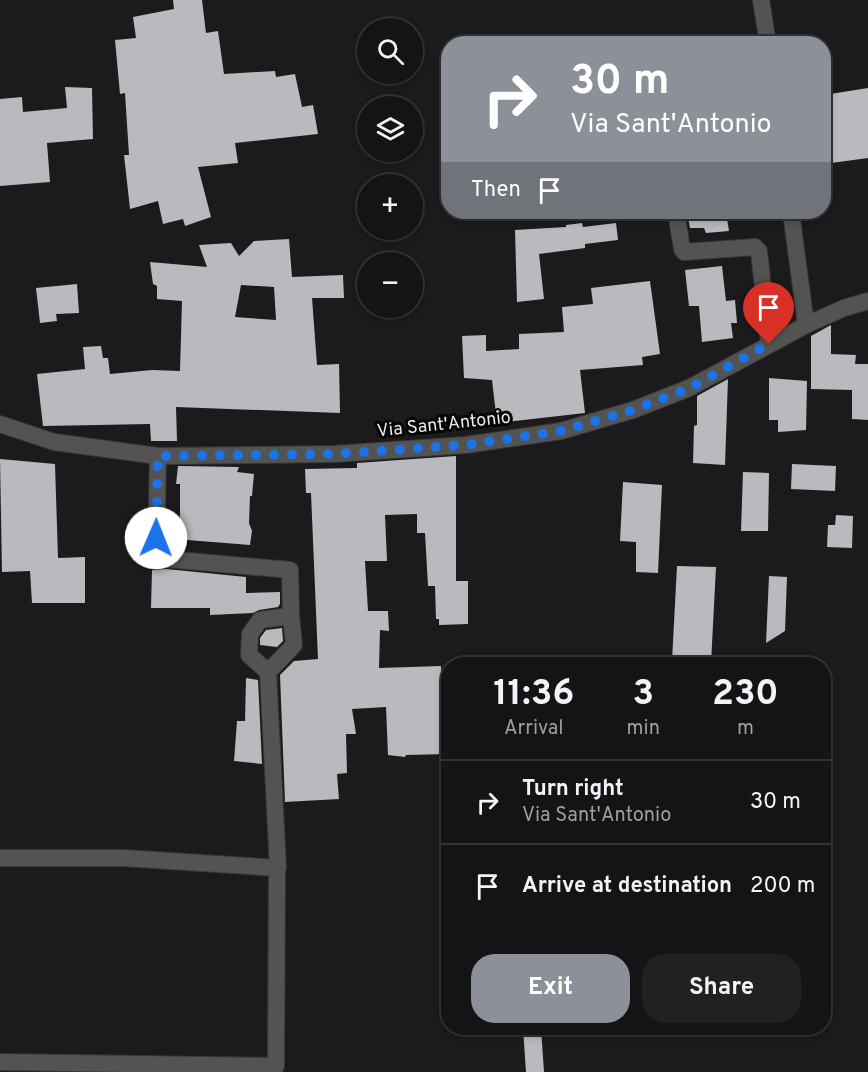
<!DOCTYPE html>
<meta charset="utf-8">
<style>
body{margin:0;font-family:Overpass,sans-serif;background:#212123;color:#f1f3f6;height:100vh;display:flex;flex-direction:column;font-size:22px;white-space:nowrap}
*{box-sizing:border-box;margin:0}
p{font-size:20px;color:#9d9ea1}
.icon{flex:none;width:33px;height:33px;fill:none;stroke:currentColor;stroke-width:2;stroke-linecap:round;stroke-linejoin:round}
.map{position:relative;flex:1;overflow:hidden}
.panel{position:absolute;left:441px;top:657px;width:390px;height:378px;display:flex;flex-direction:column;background:#141416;border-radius:24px;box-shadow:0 3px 9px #0003,0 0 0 2px #333335}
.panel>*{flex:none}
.top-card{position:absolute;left:441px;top:36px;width:390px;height:183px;border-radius:24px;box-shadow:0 3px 9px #0003,0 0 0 2px #333335;background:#8c9099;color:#fff;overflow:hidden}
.buttons{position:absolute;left:357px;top:18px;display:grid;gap:12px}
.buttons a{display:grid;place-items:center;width:66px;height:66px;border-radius:50%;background:#141416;box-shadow:0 3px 9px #0003,0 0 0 2px #333335;font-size:30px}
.pin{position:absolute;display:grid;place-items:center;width:51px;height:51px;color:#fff;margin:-62px -26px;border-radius:50% 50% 50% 0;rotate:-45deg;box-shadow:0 0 6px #0007}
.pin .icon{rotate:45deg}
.me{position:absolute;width:66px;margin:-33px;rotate:1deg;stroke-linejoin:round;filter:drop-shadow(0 0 4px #0008)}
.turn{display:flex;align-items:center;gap:21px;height:126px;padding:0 30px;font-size:27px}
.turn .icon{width:78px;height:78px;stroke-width:2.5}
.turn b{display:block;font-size:42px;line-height:51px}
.then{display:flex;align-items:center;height:57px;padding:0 30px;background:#0003;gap:12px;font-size:22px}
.eta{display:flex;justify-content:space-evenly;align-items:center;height:102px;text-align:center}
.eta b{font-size:36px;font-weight:700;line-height:42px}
.cta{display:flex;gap:12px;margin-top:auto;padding:12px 30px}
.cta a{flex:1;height:69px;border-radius:24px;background:#8c9099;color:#fff;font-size:24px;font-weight:700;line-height:69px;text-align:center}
.cta a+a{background:#212123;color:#f1f3f6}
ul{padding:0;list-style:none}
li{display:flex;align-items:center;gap:18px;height:84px;padding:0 30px;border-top:2px solid #333335}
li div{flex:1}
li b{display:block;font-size:22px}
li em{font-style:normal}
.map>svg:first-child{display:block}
.building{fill:#bab9be;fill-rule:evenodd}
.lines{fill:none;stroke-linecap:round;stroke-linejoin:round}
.street-casing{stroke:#38383b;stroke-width:18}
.street{stroke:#535452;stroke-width:16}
.route{stroke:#1a73e8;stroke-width:10;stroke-dasharray:0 18}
.labels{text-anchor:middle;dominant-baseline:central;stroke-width:6;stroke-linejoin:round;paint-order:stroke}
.street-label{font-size:18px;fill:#e9e9eb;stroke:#060607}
</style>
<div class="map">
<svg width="868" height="1072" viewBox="0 0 868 1072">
<rect width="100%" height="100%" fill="#1b1b1e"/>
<!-- building -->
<g class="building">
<path d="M 173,0 L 202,0 L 206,33 L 218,31 L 224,74 L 275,71 L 276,77 L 295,74 L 302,107 L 313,105 L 318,134 L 235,143 L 238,163 L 198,167 L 211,217 L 185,226 L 183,219 L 163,224 L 158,201 L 130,209 L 124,155 L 129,155 L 125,93 L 120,94 L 115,40 L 136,38 L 133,17 L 174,9 Z"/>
<path d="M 65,87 L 92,88 L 93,139 L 47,143 L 50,182 L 0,186 L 0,99 L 22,97 L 23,112 L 67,108 Z"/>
<path d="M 868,88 L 868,158 L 824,164 L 824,95 Z"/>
<path d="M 687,212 L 726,212 L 729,231 L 706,233 L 704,228 L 690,228 Z"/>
<path d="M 582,223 L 583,227 L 616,223 L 618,240 L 585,244 L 585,248 L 539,254 L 544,299 L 517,302 L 515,230 L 566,227 L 566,225 Z"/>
<path d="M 289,239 L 292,277 L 343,275 L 344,298 L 312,298 L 317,365 L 339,364 L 340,413 L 176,407 L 177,441 L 151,441 L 150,424 L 43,426 L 37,374 L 85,369 L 83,347 L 101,346 L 103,358 L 108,358 L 110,374 L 152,370 L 180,371 L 182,301 L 157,299 L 157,286 L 153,284 L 150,262 L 207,267 L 199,245 L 231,243 L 239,256 L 254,241 ZM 241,285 L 274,287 L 276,320 L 235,317 Z"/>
<path d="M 722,266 L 726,301 L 735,300 L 737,323 L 731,323 L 733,338 L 702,342 L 699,306 L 689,306 L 685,270 Z"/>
<path d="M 650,281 L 660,354 L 642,357 L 643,365 L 580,370 L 585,413 L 497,423 L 492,380 L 464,378 L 462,336 L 486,335 L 486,351 L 519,349 L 519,334 L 564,332 L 562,307 L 593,304 L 591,288 Z"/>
<path d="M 77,284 L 79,313 L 56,314 L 57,321 L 40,323 L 36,288 Z"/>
<path d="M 831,325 L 831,354 L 856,355 L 855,364 L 868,364 L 868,420 L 852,419 L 852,390 L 811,389 L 811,336 Z"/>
<path d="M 769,378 L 807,381 L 806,430 L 778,432 L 778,420 L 769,420 Z"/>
<path d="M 728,379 L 725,465 L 693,463 L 694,426 L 697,425 L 697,396 Z"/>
<path d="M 456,456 L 456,581 L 468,581 L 468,624 L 439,625 L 439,619 L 436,619 L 435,586 L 428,586 L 425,533 L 417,533 L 417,514 L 385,515 L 387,561 L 365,561 L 368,611 L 388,611 L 389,631 L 380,630 L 379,668 L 441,666 L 443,710 L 448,709 L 448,754 L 406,755 L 405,757 L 388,755 L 386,707 L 352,709 L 356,734 L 346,734 L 347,773 L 337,774 L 339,799 L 285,802 L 280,675 L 294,661 L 318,659 L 311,493 L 306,493 L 305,469 L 357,468 L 357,463 Z"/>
<path d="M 0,459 L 55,464 L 58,558 L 85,557 L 85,603 L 32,603 L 30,571 L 2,572 Z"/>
<path d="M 792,464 L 836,466 L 835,491 L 791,489 Z"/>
<path d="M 178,466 L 239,467 L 237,472 L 254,474 L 252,496 L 250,496 L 249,523 L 252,531 L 250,545 L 175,539 L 175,518 L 180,518 L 180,484 L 176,484 Z"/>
<path d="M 743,472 L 769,473 L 768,531 L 741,531 Z"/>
<path d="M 623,482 L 662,485 L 658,573 L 636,572 L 636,542 L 620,541 Z"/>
<path d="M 836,515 L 853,516 L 852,548 L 827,547 L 828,525 L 835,525 Z"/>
<path d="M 677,566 L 716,567 L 711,663 L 672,661 Z"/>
<path d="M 166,569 L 246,577 L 246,593 L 280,592 L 280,604 L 278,607 L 259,610 L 253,613 L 210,615 L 210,608 L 151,608 L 152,570 Z"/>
<path d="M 769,576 L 787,577 L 785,631 L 766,643 Z"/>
<path d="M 282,628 L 283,641 L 277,647 L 260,645 L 260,638 L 266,630 Z"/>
<path d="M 246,678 L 258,680 L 262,764 L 234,761 L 237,721 L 245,721 Z"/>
<path d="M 523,1028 L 541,1028 L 544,1072 L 526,1072 Z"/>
</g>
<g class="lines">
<defs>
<g id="street">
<path d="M 761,0 L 768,44"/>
<path d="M 676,212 L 682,249 L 684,252 L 755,247 L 759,251 L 769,344"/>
<path d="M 791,212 L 806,325"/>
<path d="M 0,424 L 54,442 L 158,456 L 334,454 L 466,445 L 561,431 L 633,410 L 689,388 L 806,325 L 844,308 L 868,301"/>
<path d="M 158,456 L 156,558 L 290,570 L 291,616 L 294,645 L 268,672"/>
<path d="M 0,858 L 123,858 L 278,868 L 268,672 L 249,655 L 250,634 L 260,620 L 291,616"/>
<path d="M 0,1062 L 276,1066 L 277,872"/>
</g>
</defs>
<!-- street casing -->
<use href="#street" class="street-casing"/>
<!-- street -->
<use href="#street" class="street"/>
</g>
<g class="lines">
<!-- route -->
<path class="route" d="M 156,538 L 158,456 L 334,454 L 466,445 L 561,431 L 633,410 L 690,388 L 769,344"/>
</g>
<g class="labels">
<!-- street labels -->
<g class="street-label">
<text transform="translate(444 425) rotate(-6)">Via Sant'Antonio</text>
</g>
</g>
</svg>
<div class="buttons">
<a><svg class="icon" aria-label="search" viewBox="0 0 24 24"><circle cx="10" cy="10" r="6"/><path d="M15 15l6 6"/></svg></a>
<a><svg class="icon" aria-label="layers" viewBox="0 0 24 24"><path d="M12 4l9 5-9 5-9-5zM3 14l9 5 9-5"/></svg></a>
<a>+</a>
<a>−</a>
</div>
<div class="pin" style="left:769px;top:344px;background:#d93025"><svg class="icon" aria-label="arrive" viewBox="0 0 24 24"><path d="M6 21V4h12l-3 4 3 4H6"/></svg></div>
<svg class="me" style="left:156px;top:538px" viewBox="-20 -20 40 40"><circle r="19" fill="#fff"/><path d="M0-13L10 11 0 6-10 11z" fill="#1a73e8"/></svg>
<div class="top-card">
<div class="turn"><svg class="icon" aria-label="right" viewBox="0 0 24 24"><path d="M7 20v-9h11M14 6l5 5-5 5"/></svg><div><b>30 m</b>Via Sant'Antonio</div></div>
<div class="then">Then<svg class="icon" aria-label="arrive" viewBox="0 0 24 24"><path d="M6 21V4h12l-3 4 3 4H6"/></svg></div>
</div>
<section class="panel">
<div class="eta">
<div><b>11:36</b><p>Arrival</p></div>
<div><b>3</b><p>min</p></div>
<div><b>230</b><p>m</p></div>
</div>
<ul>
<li><svg class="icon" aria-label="right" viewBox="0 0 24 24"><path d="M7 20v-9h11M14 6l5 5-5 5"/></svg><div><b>Turn right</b><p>Via Sant'Antonio</p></div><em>30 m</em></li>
<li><svg class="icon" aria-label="arrive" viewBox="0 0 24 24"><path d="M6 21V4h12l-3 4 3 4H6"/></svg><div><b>Arrive at destination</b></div><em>200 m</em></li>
</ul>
<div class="cta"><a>Exit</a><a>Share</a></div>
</section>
</div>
